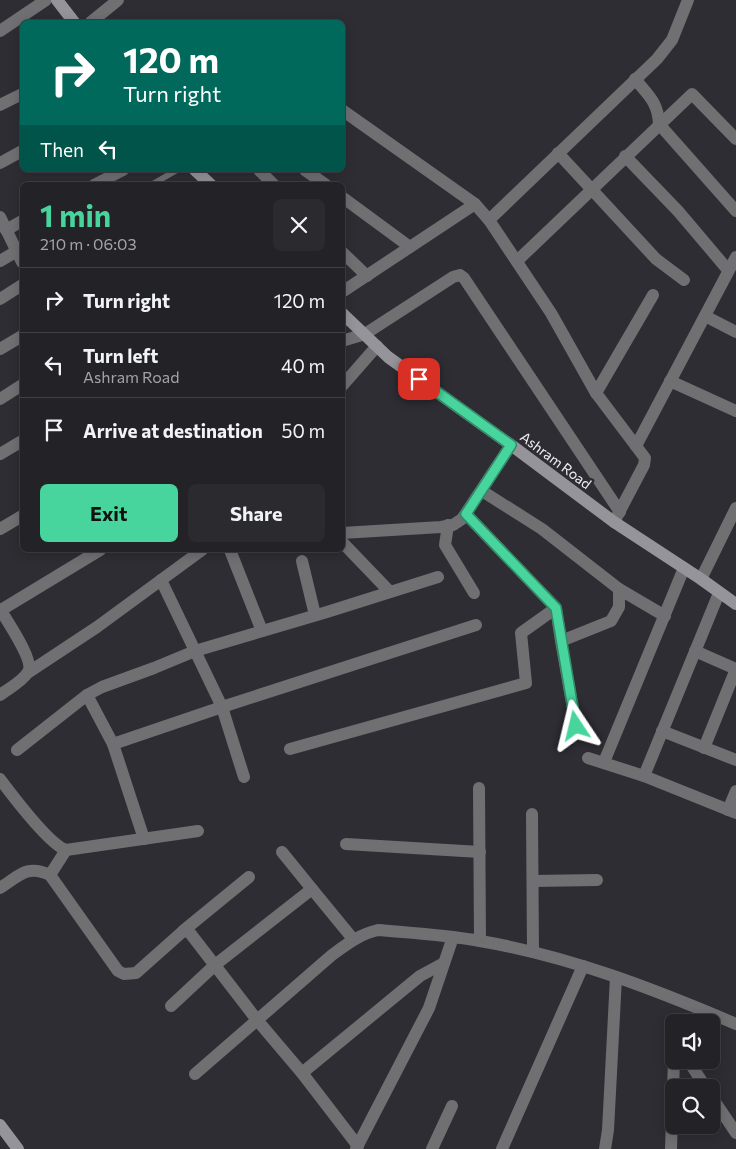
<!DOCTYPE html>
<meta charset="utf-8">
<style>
body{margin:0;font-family:Commissioner,sans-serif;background:#2a2a2f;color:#f1f3f6;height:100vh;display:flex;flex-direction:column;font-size:19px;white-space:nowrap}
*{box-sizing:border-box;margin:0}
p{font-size:16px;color:#a2a4a7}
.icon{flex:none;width:28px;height:28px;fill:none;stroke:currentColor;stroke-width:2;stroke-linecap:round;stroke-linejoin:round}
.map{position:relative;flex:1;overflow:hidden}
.drawer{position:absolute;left:20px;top:182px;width:325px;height:370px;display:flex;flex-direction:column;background:#222227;border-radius:8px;box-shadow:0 2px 12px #0003,0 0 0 1px #3f3f44}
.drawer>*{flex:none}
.guide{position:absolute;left:20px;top:20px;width:325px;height:152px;border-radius:8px;box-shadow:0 2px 12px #0003,0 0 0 1px #3f3f44;background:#00695c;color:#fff;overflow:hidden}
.buttons{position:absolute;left:665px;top:1014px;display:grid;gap:10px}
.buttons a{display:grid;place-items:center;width:55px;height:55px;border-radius:8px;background:#222227;box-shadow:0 2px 12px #0003,0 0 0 1px #3f3f44;font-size:25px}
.pin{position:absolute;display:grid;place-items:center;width:42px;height:42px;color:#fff;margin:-21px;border-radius:10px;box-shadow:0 2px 8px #0006}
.me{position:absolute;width:55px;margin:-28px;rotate:350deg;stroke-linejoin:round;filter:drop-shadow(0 0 4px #0008)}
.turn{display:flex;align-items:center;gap:18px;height:105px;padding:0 20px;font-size:22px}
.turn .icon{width:65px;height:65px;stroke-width:2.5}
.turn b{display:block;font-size:35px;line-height:42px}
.then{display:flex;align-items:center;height:48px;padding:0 20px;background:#0003;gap:10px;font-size:19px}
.round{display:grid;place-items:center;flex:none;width:52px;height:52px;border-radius:8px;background:#2a2a2f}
.summary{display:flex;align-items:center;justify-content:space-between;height:85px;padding:0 20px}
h1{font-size:30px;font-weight:700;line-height:38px;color:#48d49d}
.cta{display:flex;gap:10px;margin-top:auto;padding:10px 20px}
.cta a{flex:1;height:58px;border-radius:8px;background:#48d49d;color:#111;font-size:20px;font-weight:700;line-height:58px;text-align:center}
.cta a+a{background:#2a2a2f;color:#f1f3f6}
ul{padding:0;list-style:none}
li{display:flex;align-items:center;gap:15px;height:65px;padding:0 20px;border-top:1px solid #3f3f44}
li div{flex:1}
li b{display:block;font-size:19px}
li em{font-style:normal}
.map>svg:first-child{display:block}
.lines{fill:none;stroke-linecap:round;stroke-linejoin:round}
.lane{stroke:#707073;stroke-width:6}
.street{stroke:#707073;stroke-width:12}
.secondary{stroke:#95949a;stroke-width:12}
.route-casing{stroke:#2f8a66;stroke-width:12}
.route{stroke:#48d49d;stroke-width:9}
.labels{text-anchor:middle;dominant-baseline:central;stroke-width:5;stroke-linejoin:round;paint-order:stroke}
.street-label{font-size:14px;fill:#f0eff4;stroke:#2e2d34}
</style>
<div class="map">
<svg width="736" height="1149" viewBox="0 0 736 1149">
<rect width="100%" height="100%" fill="#2e2d34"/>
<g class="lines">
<!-- lane -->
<path class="lane" d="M 151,185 L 177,170"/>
<!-- street -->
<g class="street">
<path d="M 91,22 L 118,0"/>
<path d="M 0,31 L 46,0"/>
<path d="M 635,79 C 648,95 658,102 659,124 L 736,211"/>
<path d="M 0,105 L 22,94"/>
<path d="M 342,110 L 475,204 L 489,220"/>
<path d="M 558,153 L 656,259 L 684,280"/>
<path d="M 625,156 L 678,211 L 728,270"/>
<path d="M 0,163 L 22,151"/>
<path d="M 259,170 L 274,185"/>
<path d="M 305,170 L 326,185"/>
<path d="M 94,185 L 123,170"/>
<path d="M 342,197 L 410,247"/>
<path d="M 0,217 L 22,262"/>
<path d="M 6,230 L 22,221"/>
<path d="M 342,252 L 367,276"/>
<path d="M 0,261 L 17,251"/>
<path d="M 517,261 L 692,94 L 736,139"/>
<path d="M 342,292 L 475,204"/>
<path d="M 0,299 L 22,285"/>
<path d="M 705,316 L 736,332"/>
<path d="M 342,341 L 365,334 L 453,277 L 460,275 L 464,278 L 620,512"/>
<path d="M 0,349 L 22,336"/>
<path d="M 670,381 L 736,411"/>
<path d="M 342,386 L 377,346"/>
<path d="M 596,393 L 653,295"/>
<path d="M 0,399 L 22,385"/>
<path d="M 636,446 L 736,257"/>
<path d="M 0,454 L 22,441"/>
<path d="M 482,491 L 542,529 L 619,589 L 619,607 L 611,621 L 561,641 L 576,726"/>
<path d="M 466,514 L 556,608 L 561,641"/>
<path d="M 614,522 L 644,465 L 645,458 L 596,393 L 551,313 L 489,220 L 657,59 L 672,40 L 688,0"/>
<path d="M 448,525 L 445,545 L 474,593"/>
<path d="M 0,529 L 22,516"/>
<path d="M 342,533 L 441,527 L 453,525 L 462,519 L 511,445"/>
<path d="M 342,542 L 390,592"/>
<path d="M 230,550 L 262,631"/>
<path d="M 302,561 L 315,615"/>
<path d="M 701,579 L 736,508"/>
<path d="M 161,580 L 222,707 L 244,777"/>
<path d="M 619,589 L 665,616"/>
<path d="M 0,609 C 7,621 35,661 28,672 C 22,682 9,688 0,695"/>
<path d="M 1,610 L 100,550"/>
<path d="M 695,651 L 736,669"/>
<path d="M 29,672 L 97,627 L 202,550"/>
<path d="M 87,695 L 113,744 L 144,839"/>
<path d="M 662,731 L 736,760"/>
<path d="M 113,744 L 222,707 L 476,625"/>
<path d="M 704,748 L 736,669"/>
<path d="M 290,749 L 526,683 L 521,633 L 556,608"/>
<path d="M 17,750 L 87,695 L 102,687 L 154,668 L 195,651 L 327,612 L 438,577"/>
<path d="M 588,758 L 644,776 L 736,813"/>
<path d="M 604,762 L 684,568"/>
<path d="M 644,776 L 719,593"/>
<path d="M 0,779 C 12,795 49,844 66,850 L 198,831"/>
<path d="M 479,788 L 480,941"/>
<path d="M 728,810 L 736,791"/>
<path d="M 532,814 L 533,952"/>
<path d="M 346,844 L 480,852"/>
<path d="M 282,852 L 312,889"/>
<path d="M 50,875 L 66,850"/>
<path d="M 533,881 L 597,880"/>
<path d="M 0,888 C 19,876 27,864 50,875 L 118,971 L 124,974 L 136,973 L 181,933 L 186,931 L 190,933 L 257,1020 L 302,1073 L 358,1146"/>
<path d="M 183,931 L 249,877"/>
<path d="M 171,1006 L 215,965 L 312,889 L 353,939"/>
<path d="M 694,1022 L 707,1012"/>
<path d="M 688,1060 L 706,1088"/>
<path d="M 302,1073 L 420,976 L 444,963"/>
<path d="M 195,1074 L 332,955 C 347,944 360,934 378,930 C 412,933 447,935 480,941 C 569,956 654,989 736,1024"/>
<path d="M 711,1096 L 736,1133"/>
<path d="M 356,1149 L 429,1008 L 453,937"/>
<path d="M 432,1149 L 452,1106"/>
<path d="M 502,1149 L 583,966"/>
<path d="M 605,1149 L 608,1130 L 616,977"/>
<path d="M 671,1149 L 674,1060"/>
</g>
<!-- secondary -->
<g class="secondary">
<path d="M 57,0 L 74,22"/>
<path d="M 195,170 L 211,185"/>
<path d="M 342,313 L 388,357 L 511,445 L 614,522 L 701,579 L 736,604"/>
<path d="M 0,1125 L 18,1149"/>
</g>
</g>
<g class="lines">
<defs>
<path id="route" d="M 419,379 L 511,445 L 466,514 L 556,608 L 576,726"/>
</defs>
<!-- route casing -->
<use href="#route" class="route-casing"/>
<!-- route -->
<use href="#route" class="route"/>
</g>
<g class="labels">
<!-- street labels -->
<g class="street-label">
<text transform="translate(556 460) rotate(37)">Ashram Road</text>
</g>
</g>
</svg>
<div class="buttons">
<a><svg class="icon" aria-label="sound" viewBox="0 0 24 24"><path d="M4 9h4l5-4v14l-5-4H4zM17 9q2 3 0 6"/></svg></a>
<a><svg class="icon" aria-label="search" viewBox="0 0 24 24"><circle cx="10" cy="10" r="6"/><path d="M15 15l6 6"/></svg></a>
</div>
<div class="pin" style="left:419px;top:379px;background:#d93025"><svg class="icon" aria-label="arrive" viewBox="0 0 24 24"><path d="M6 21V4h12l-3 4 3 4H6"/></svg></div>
<svg class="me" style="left:576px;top:726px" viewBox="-20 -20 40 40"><path d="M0-17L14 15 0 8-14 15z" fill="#48d49d" stroke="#fff" stroke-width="4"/></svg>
<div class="guide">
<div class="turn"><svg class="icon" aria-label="right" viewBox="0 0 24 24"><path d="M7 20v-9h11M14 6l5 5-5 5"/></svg><div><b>120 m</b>Turn right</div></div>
<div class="then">Then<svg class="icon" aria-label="left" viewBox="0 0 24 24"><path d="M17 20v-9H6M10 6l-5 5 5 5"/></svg></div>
</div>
<section class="drawer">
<div class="summary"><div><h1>1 min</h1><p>210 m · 06:03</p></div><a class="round"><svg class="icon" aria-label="close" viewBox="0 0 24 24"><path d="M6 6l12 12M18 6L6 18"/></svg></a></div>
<ul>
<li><svg class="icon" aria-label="right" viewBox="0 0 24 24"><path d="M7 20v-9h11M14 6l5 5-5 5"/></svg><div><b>Turn right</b></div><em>120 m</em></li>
<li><svg class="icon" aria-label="left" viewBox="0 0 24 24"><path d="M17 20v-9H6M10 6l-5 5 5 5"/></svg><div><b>Turn left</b><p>Ashram Road</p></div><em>40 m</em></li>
<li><svg class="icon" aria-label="arrive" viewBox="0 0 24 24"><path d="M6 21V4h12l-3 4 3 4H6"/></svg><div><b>Arrive at destination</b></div><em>50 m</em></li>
</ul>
<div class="cta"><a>Exit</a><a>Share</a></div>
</section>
</div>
